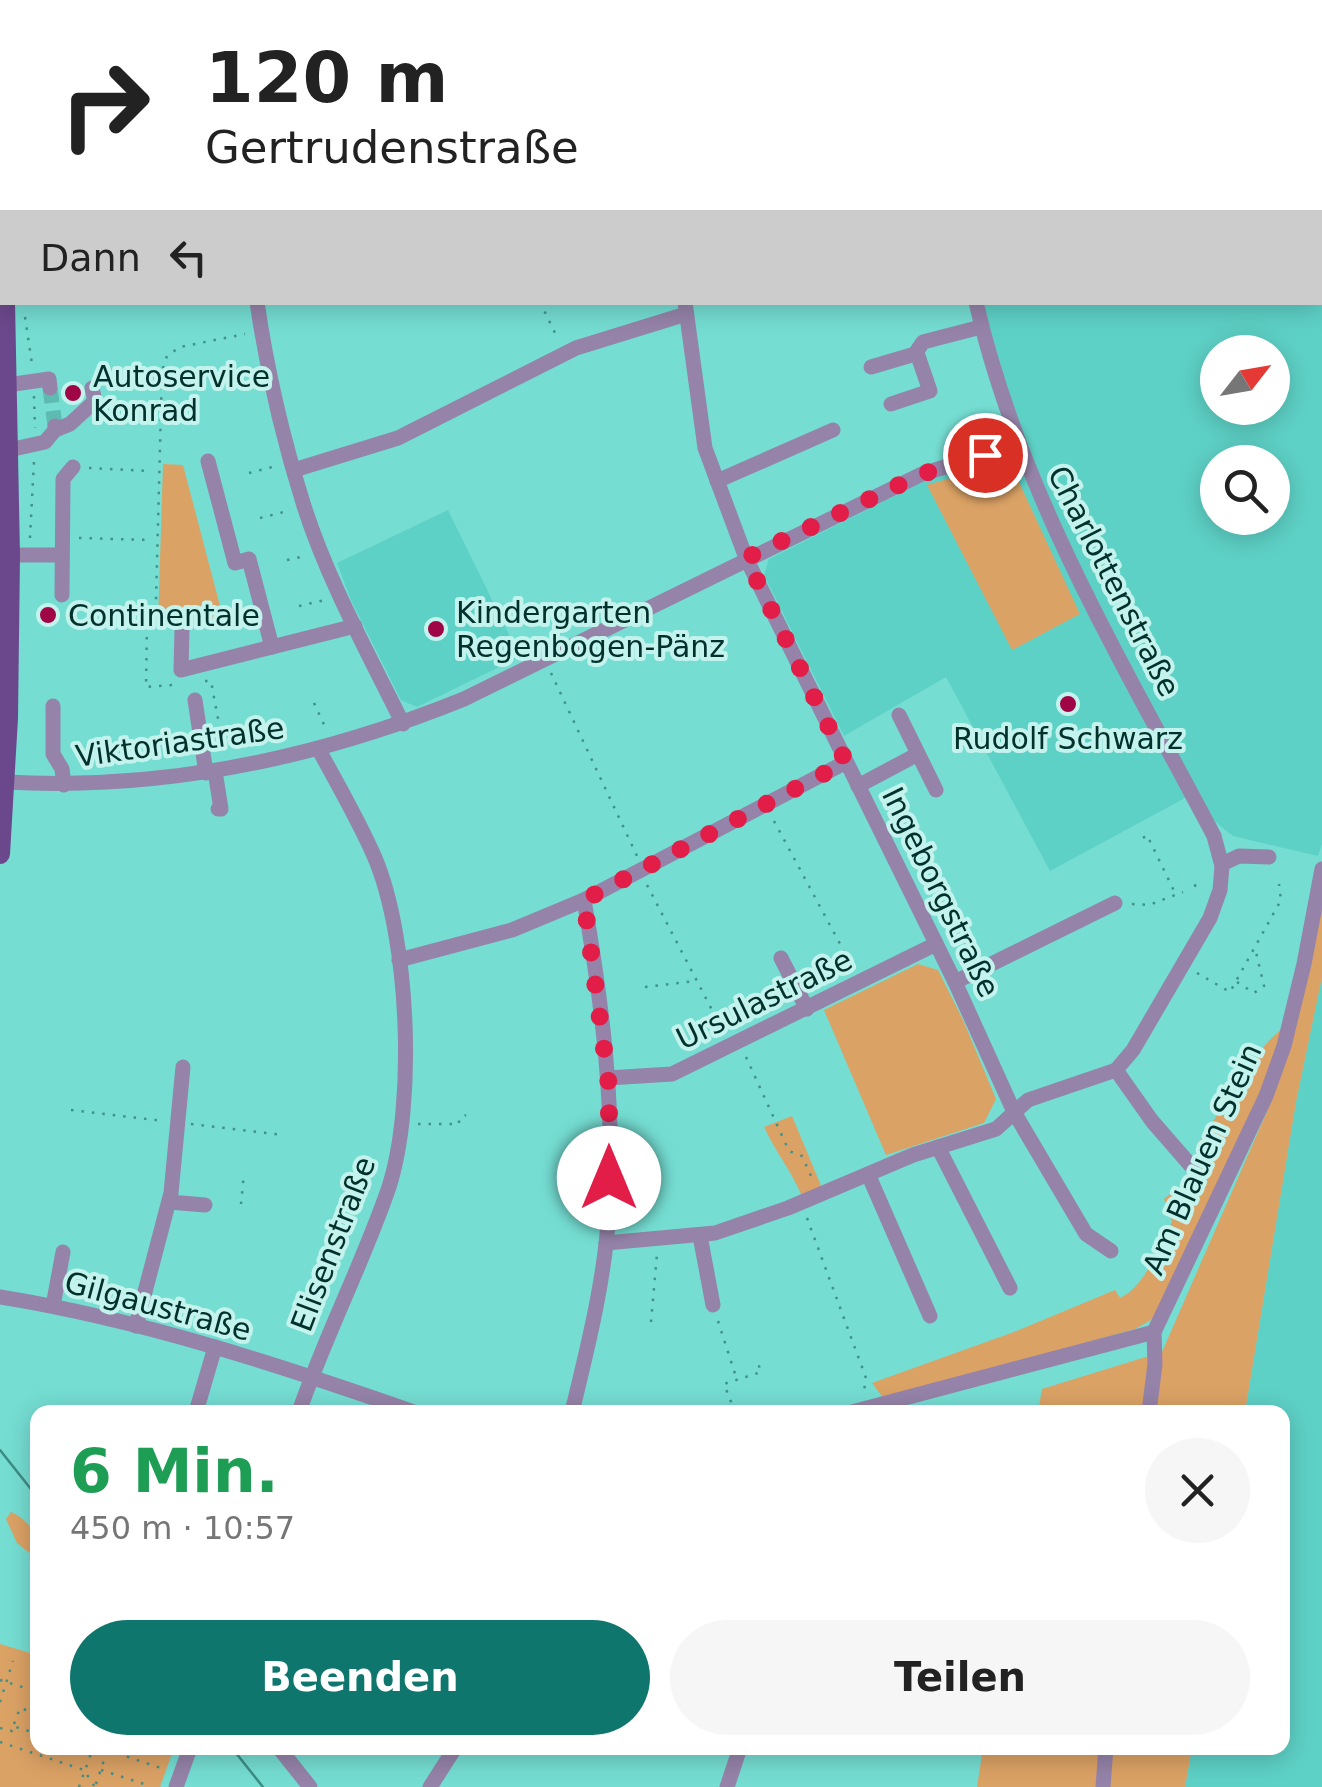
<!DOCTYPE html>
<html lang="de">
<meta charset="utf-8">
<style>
body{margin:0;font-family:"DejaVu Sans",sans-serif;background:#f6f6f6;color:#222;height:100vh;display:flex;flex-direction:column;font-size:38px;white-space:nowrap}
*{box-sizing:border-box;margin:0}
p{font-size:32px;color:#767676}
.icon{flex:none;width:55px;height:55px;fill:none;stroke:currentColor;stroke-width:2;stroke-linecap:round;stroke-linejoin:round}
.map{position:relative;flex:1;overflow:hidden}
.details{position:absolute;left:30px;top:1405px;width:1260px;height:350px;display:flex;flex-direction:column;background:#fff;border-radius:20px;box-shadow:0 5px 25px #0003}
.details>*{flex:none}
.guide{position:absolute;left:0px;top:0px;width:1322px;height:305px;box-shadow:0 5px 25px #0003;background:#fff;color:#222;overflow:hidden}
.needle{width:65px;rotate:59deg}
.fabs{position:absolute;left:1200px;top:335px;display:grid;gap:20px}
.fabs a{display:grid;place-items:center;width:90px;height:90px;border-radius:50%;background:#fff;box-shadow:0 5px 25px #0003;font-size:50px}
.pin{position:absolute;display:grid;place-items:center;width:85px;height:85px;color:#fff;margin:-42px;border:5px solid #fff;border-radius:50%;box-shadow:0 2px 10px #0007}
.me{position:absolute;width:110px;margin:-55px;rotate:0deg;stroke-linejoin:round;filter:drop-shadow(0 0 8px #0008)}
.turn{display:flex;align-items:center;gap:35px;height:210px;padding:0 40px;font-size:45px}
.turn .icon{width:130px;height:130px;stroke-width:2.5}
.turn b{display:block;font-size:70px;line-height:85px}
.then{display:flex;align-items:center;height:95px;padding:0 40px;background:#0003;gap:20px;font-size:38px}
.round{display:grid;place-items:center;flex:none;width:105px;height:105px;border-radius:52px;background:#f6f6f6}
.head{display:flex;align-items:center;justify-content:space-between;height:170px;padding:0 40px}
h1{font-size:60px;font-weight:700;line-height:75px;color:#1e9e55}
.cta{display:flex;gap:20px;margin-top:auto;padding:20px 40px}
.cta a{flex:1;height:115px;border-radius:60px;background:#0f766e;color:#fff;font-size:40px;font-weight:700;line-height:115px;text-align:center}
.cta a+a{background:#f6f6f6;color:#222}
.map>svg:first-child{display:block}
.built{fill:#5ed1c6;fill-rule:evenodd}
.green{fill:#dba265}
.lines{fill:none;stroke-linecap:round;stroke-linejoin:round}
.minor-tunnel{stroke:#5ebbb1;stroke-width:15;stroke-dasharray:15 8;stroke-linecap:butt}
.path{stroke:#419189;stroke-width:2.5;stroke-dasharray:2.5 8;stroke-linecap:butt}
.minor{stroke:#9583a9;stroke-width:15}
.major{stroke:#6b488b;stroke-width:20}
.tram{stroke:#3e8c84;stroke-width:2.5}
.route{stroke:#e11d48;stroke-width:18;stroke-dasharray:0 32.4}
.poi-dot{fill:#a00546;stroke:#c4f3ed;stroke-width:4}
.labels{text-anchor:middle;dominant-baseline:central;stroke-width:8;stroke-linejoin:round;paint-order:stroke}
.poi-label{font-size:30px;fill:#00312d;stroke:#c4f3ed;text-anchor:start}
.street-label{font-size:30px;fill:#00312d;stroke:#c4f3ed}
</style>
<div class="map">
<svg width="1322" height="1787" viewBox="0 0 1322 1787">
<rect width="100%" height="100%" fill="#75ddd2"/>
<!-- built -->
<g class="built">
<path d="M 261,0 L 726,0 L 260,2 Z"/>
<path d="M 735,0 L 1322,0 L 1322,844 L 1318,856 L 1233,836 L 1185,798 L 1050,871 L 946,677 L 844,736 L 764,575 L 769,559 L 925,481 L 1021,446 L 979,303 L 1320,302 L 1320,2 ZM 1218,352 L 1272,352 L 1272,408 L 1218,408 ZM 1218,462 L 1272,462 L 1272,518 L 1218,518 Z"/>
<path d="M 448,510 L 520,657 L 417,707 L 401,700 L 351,600 L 337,563 Z"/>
<path d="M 1322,977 L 1322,1787 L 1185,1787 L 1192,1748 L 1282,1748 L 1282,1412 L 1245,1412 L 1296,1102 Z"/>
</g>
<!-- green -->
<g class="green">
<path d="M 1002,463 L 1012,467 L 1080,614 L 1012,650 L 927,485 Z"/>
<path d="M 163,464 L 183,465 L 225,625 L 158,624 Z"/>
<path d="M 1322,881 L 1322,977 L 1296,1102 L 1245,1412 L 1038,1412 L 1042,1389 L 1162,1352 L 1272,1100 Z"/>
<path d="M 918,964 L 938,970 L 963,1020 L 996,1099 L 984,1123 L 886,1155 L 824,1010 Z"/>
<path d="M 1285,1027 L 1262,1088 L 1163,1304 L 1151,1320 L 1135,1329 L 884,1399 L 872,1383 L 1014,1332 L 1115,1290 L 1120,1298 C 1146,1286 1159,1246 1172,1222 L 1164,1199 L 1180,1186 L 1188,1192 L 1208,1155 L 1198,1143 L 1218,1114 L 1230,1115 C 1240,1083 1257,1046 1285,1027 Z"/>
<path d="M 792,1116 L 822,1188 L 802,1196 C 791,1170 776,1153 764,1127 Z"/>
<path d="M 11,1512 C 28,1519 38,1534 37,1551 L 32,1555 L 17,1543 L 6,1519 Z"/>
<path d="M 0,1644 L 37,1655 L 38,1748 L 174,1748 L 160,1787 L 0,1787 Z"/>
<path d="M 983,1748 L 1192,1748 L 1185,1787 L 977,1787 Z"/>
</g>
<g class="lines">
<!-- minor-tunnel -->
<path class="minor-tunnel" d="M 50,388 L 55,426"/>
<!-- path -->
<g class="path">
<path d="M 549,2 L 552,0"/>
<path d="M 1087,2 L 1088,0"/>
<path d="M 0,203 L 2,203"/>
<path d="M 540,302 L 557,337"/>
<path d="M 25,317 L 32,364"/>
<path d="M 34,396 L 35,428"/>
<path d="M 89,468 L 151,471"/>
<path d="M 249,473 L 276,466"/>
<path d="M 260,518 L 288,511"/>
<path d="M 30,538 L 34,461"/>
<path d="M 79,538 L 150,540"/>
<path d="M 287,560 L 305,556"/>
<path d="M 299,606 L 325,600"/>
<path d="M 551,673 L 637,856"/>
<path d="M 205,681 L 211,681 L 224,751"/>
<path d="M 172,685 L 146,687 L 147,624 L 156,600 L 162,371 L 167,356 L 180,347 L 245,334"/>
<path d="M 314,703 L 326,729"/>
<path d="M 275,723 L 282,740"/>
<path d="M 158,745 L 160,762"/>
<path d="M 111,748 L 113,767"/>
<path d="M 774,821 L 853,968"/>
<path d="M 1143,838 L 1147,835 L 1176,895"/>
<path d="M 647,885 L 724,1033"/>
<path d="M 1194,886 L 1203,882"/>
<path d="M 1132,904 L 1149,905 L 1183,892"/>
<path d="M 1197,973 L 1230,992 L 1281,900 L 1279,884"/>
<path d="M 1237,982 L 1254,993 L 1264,986 L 1255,948"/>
<path d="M 645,987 L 695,981"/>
<path d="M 746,1057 L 789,1151 L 802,1156 L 812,1178"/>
<path d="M 71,1110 L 164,1121"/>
<path d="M 191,1124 L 283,1135"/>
<path d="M 418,1124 L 459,1124 L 459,1119 L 466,1115"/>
<path d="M 241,1204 L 244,1173"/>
<path d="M 807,1218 L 866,1378 L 864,1391 L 867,1392"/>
<path d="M 718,1321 L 737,1380"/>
<path d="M 651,1322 L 657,1254"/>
<path d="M 735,1412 L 724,1384 L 761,1372 L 757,1360"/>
<path d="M 0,1680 L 38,1692"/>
<path d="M 0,1702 L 13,1661"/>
<path d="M 14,1724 L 20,1708 L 38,1714"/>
<path d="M 0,1728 L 12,1731 L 13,1726 L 38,1734"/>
<path d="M 0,1742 L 84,1770 L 95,1787"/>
<path d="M 107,1750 L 161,1768"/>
<path d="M 101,1770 L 144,1784 L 143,1787"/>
<path d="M 96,1784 L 108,1748"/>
<path d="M 79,1787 L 93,1748"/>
</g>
<!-- minor -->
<g class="minor">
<path d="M 709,0 L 715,2"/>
<path d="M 1234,0 L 1236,2"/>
<path d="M 268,2 L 269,0"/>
<path d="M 899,2 L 900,0"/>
<path d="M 969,2 L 969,0"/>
<path d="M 0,25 L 2,25"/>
<path d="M 1320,147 L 1322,148"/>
<path d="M 0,156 L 2,156"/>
<path d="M 0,248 L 2,248"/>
<path d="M 257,302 C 267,371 283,439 304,506 C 328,581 368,653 403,724"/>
<path d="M 685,302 L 705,448 L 746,558 L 955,982 L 1014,1112 L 1086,1234 L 1111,1251"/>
<path d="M 871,367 L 915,354 L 923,342 L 981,327"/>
<path d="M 0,386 L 49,379 L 50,388"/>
<path d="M 891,404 L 930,391 L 917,353"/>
<path d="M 55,430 L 70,424 L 95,401 L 92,388"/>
<path d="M 9,450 L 45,442 L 55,430 L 55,426"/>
<path d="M 208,461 L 235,563 L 249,559 L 272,647"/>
<path d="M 294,470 L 398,438 L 576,348 L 686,314"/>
<path d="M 717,481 L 833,430"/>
<path d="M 10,555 L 62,555"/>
<path d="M 62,595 L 63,479 L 73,467"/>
<path d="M 182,629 L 181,670 L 355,626"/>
<path d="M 195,700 L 206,773"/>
<path d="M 53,706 L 53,754 L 62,769 L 64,785"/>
<path d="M 899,715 L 936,790"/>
<path d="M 215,771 L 221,809 L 218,809"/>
<path d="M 5,782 C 164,791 318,758 464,699 L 922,474 L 1017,445"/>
<path d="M 858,786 L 918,754"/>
<path d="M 1222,864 L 1239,856 L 1269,857"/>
<path d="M 781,958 L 807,1009"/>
<path d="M 399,960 L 512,930 L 584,900 L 846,762"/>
<path d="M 955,982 L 1115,903"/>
<path d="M 1116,1070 L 1152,1121 L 1192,1167"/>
<path d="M 608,1078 L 672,1074 L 936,944"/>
<path d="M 938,1147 L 1010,1288"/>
<path d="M 868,1174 L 930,1316"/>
<path d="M 169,1202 L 205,1205"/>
<path d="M 700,1236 L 713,1305"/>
<path d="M 606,1243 L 715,1233 L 788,1208 L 913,1155 L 996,1129 L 1028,1100 L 1116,1070 L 1133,1050 L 1210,918 L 1220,890 L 1222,866 L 1214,836 C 1123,663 1020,494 976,302"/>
<path d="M 0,1297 C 142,1320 279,1365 414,1412"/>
<path d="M 53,1306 L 63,1252"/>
<path d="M 136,1326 L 171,1193 L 183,1067"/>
<path d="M 196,1412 L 215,1347"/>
<path d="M 299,1412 C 325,1336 363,1263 389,1187 C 416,1103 409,939 375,858 C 359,821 338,785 319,750"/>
<path d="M 572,1412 C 588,1346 605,1279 609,1210 C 615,1106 602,1002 584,900"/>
<path d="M 852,1412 L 1154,1332"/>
<path d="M 1149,1412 L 1155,1364 L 1154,1332 L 1266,1096 L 1284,1046 L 1304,964 L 1322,869"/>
<path d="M 279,1748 L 310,1787"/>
<path d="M 176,1787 L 190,1748"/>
<path d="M 430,1787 L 455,1748"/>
<path d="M 727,1787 L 740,1748"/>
<path d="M 1103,1787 L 1106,1748"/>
</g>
<!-- major -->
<g class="major">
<path d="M 0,261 L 2,280"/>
<path d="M 0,854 L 8,718 L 10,555 L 5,302"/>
</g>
<!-- tram -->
<g class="tram">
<path d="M 0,1450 L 38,1498"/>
<path d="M 232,1748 L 263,1787"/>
</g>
</g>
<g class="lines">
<!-- route -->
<path class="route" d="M 609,1178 L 609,1086 L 584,900 L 846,762 L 746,558 L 922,474 L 985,455"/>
</g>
<!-- markers -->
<g class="poi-dot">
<circle cx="73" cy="393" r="10"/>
<circle cx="48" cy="615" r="10"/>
<circle cx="436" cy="629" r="10"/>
<circle cx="1068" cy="704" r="10"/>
</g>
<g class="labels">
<!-- poi labels -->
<g class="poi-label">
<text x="93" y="376">Autoservice<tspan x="93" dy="34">Konrad</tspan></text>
<text x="456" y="612">Kindergarten<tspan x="456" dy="34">Regenbogen-Pänz</tspan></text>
<text x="68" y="615">Continentale</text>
<text x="1068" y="738" text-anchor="middle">Rudolf Schwarz</text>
</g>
<!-- street labels -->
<g class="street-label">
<text transform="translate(1114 581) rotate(63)">Charlottenstraße</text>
<text transform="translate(180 742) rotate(-8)">Viktoriastraße</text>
<text transform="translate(941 892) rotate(64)">Ingeborgstraße</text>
<text transform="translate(764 999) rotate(-26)">Ursulastraße</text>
<text transform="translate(1202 1159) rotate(-66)">Am Blauen Stein</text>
<text transform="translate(333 1244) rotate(-69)">Elisenstraße</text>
<text transform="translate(158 1306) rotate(15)">Gilgaustraße</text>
</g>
</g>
</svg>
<div class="fabs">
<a><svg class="needle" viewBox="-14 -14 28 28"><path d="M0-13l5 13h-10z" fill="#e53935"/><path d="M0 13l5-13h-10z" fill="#767676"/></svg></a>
<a><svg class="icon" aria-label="search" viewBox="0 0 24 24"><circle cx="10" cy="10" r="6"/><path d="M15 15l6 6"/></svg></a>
</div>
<div class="pin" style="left:985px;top:455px;background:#d93025"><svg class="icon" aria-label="arrive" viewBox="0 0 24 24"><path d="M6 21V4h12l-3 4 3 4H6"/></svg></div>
<svg class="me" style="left:609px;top:1178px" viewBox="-20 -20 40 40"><circle r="19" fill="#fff"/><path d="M0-13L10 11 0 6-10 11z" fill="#e11d48"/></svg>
<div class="guide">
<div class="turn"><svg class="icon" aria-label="right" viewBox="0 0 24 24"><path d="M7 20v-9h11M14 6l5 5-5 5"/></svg><div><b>120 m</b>Gertrudenstraße</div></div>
<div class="then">Dann<svg class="icon" aria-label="left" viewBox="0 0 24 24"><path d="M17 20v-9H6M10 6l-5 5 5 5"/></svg></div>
</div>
<section class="details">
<div class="head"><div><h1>6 Min.</h1><p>450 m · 10:57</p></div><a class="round"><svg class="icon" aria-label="close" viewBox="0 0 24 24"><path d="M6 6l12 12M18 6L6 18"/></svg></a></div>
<div class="cta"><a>Beenden</a><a>Teilen</a></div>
</section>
</div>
